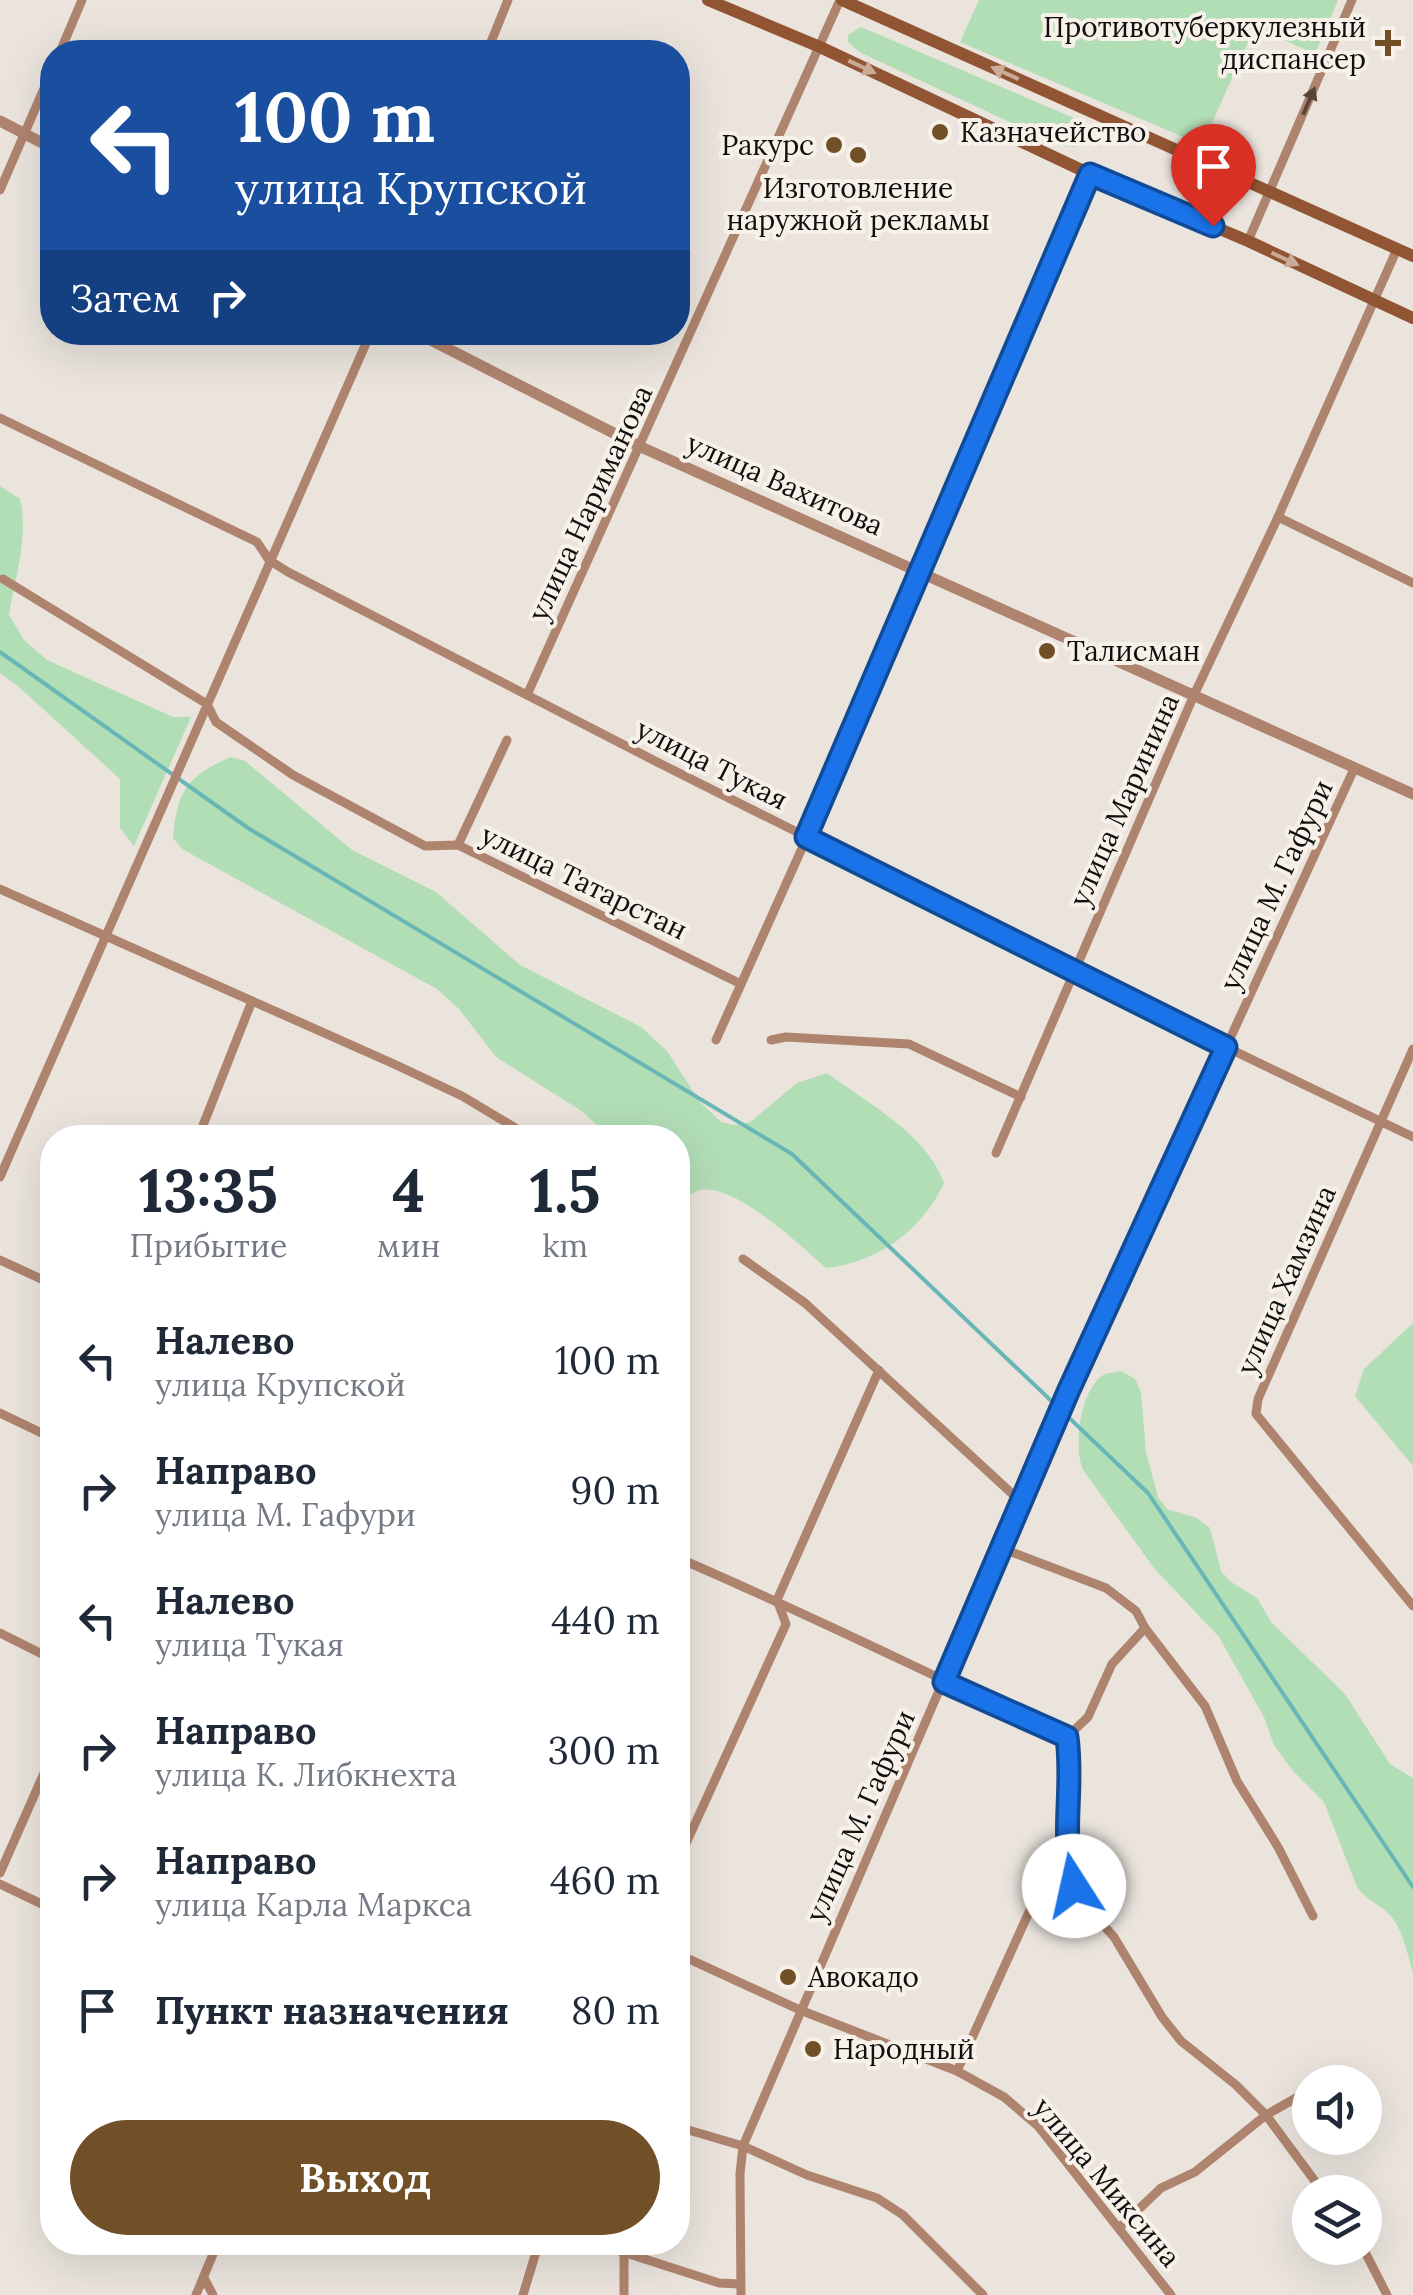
<!DOCTYPE html>
<html lang="ru">
<meta charset="utf-8">
<style>
body{margin:0;font-family:Lora,serif;background:#f2f2f3;color:#1f2937;height:100vh;display:flex;flex-direction:column;font-size:38px;white-space:nowrap}
*{box-sizing:border-box;margin:0}
p{font-size:32px;color:#747a83}
.icon{flex:none;width:55px;height:55px;fill:none;stroke:currentColor;stroke-width:2;stroke-linecap:round;stroke-linejoin:round}
.map{position:relative;flex:1;overflow:hidden}
.details{position:absolute;left:40px;top:1125px;width:650px;height:1130px;display:flex;flex-direction:column;background:#fff;border-radius:40px;box-shadow:0 10px 40px #0002}
.details>*{flex:none}
.hud{position:absolute;left:40px;top:40px;width:650px;height:305px;border-radius:40px;box-shadow:0 10px 40px #0002;background:#1a4fa0;color:#fff;overflow:hidden}
.controls{position:absolute;left:1292px;top:2065px;display:grid;gap:20px}
.controls a{display:grid;place-items:center;width:90px;height:90px;border-radius:50%;background:#fff;box-shadow:0 10px 40px #0002;font-size:50px}
.pin{position:absolute;display:grid;place-items:center;width:85px;height:85px;color:#fff;margin:-102px -42px;border-radius:50% 50% 50% 0;rotate:-45deg;box-shadow:0 0 10px #0007}
.pin .icon{rotate:45deg}
.me{position:absolute;width:110px;margin:-55px;rotate:350deg;stroke-linejoin:round;filter:drop-shadow(0 0 8px #0008)}
.turn{display:flex;align-items:center;gap:35px;height:210px;padding:0 30px;font-size:45px}
.turn .icon{width:130px;height:130px;stroke-width:2.5}
.turn b{display:block;font-size:70px;line-height:85px}
.then{display:flex;align-items:center;height:95px;padding:0 30px;background:#0003;gap:20px;font-size:38px}
.eta{display:flex;justify-content:space-evenly;align-items:center;height:170px;text-align:center}
.eta b{font-size:60px;font-weight:800;line-height:70px}
.action{display:flex;gap:20px;margin-top:auto;padding:20px 30px}
.action a{flex:1;height:115px;border-radius:60px;background:#715027;color:#fff;font-size:40px;font-weight:800;line-height:115px;text-align:center}
ul{padding:0;list-style:none}
li{display:flex;align-items:center;gap:30px;height:130px;padding:0 30px}
li div{flex:1}
li b{display:block;font-size:38px}
li em{font-style:normal}
.map>svg:first-child{display:block}
.green{fill:#b2deb6}
.lines{fill:none;stroke-linecap:round;stroke-linejoin:round}
.stream{stroke:#68b6b6;stroke-width:4}
.minor{stroke:#af846e;stroke-width:9}
.tertiary{stroke:#af846e;stroke-width:11}
.secondary{stroke:#915533;stroke-width:12}
.oneway{fill:#c9ab98}
.oneway2{fill:#584439}
.route-casing{stroke:#114b97;stroke-width:25}
.route{stroke:#1a73e8;stroke-width:18}
.poi-dot{fill:#715027;stroke:#f7f1ea;stroke-width:4}
.labels{text-anchor:middle;dominant-baseline:central;stroke-width:8;stroke-linejoin:round;paint-order:stroke}
.poi-label{font-size:28px;fill:#110f0d;stroke:#f7f1ea;text-anchor:start}
.street-label{font-size:28px;fill:#110f0d;stroke:#f7f1ea}
</style>
<div class="map">
<svg width="1413" height="2295" viewBox="0 0 1413 2295">
<rect width="100%" height="100%" fill="#eae4dd"/>
<!-- green -->
<g class="green">
<path d="M 979,0 L 1338,0 L 1315,54 L 1255,27 L 1202,145 L 960,42 Z"/>
<path d="M 861,27 L 1074,118 L 1085,129 L 1084,136 L 1076,147 L 1061,146 L 859,52 L 848,42 L 848,35 Z"/>
<path d="M 0,486 L 20,499 C 29,536 15,578 9,615 L 24,640 L 47,660 L 173,717 L 191,717 L 134,846 L 120,828 L 120,779 L 20,688 L 0,673 Z"/>
<path d="M 231,757 L 245,761 L 352,850 L 436,892 L 520,965 L 641,1027 L 667,1051 L 700,1102 L 721,1122 L 735,1125 L 750,1122 L 797,1083 L 827,1073 C 867,1103 927,1134 944,1183 C 923,1229 878,1263 826,1268 C 801,1246 736,1184 701,1190 C 690,1192 684,1201 678,1210 L 678,1138 L 609,1137 L 583,1112 L 496,1057 L 459,1009 L 437,989 L 182,849 L 173,838 C 177,791 187,776 231,757 Z"/>
<path d="M 1413,1323 L 1413,1466 L 1355,1396 L 1364,1369 Z"/>
<path d="M 1121,1371 L 1135,1379 L 1141,1392 L 1146,1452 L 1158,1497 L 1167,1509 L 1197,1518 L 1210,1528 L 1221,1571 L 1231,1582 L 1257,1598 L 1272,1623 L 1345,1694 L 1390,1764 L 1413,1778 L 1413,1972 C 1407,1954 1403,1929 1390,1915 C 1379,1904 1366,1900 1357,1887 L 1324,1802 L 1292,1770 L 1274,1745 L 1264,1717 L 1219,1637 L 1154,1568 L 1083,1470 C 1073,1447 1080,1387 1105,1374 C 1107,1374 1119,1371 1121,1371 Z"/>
</g>
<g class="lines">
<!-- stream -->
<path class="stream" d="M 0,652 L 248,828 L 792,1154 L 1148,1493 L 1413,1887"/>
<!-- minor -->
<g class="minor">
<path d="M 60,52 L 82,0"/>
<path d="M 487,52 L 508,0"/>
<path d="M 0,190 L 52,70"/>
<path d="M 1248,241 L 1352,0"/>
<path d="M 0,418 L 257,542 L 269,560 L 288,572 L 659,763 L 1226,1047 L 1413,1137"/>
<path d="M 1278,517 L 1413,583"/>
<path d="M 3,579 L 207,704 L 216,722 L 293,775 L 425,846 L 458,845 L 741,984"/>
<path d="M 527,695 L 840,0"/>
<path d="M 458,845 L 507,740"/>
<path d="M 0,889 L 394,1064 L 462,1096 L 532,1138"/>
<path d="M 716,1040 L 807,837 L 1090,174"/>
<path d="M 771,1040 L 786,1037 L 909,1044 L 1021,1097"/>
<path d="M 1413,1049 L 1258,1399 L 1256,1414 L 1413,1606"/>
<path d="M 198,1138 L 252,1001"/>
<path d="M 996,1153 L 1194,695 L 1278,517 L 1397,249"/>
<path d="M 0,1177 L 371,332"/>
<path d="M 743,1259 L 805,1303 L 1021,1502"/>
<path d="M 0,1260 L 52,1284"/>
<path d="M 0,1413 L 52,1438"/>
<path d="M 1001,1548 L 1106,1588 L 1136,1611 L 1145,1628 L 1205,1706 L 1237,1781 L 1278,1847 L 1313,1916"/>
<path d="M 678,1558 C 809,1614 936,1678 1067,1737 L 1071,1765 L 1066,1856 L 1079,1898 L 1114,1937 L 1162,2017 L 1181,2041 L 1236,2085 L 1266,2115 L 1323,2192"/>
<path d="M 0,1633 L 52,1659"/>
<path d="M 1067,1737 L 1088,1717 L 1112,1664 L 1145,1628"/>
<path d="M 678,1861 L 786,1624 L 777,1600 L 879,1370"/>
<path d="M 0,1873 L 52,1755"/>
<path d="M 0,1884 L 52,1909"/>
<path d="M 678,1954 L 800,2010 L 957,2071 L 1004,2097 L 1038,2126 L 1171,2295"/>
<path d="M 957,2071 L 1063,1837"/>
<path d="M 1331,2082 L 1346,2077"/>
<path d="M 678,2127 L 743,2146 L 807,2175 L 877,2198 L 903,2215 L 983,2295"/>
<path d="M 1119,2228 L 1161,2188 L 1195,2172 L 1266,2115 L 1310,2090"/>
<path d="M 592,2242 L 719,2283 L 740,2284"/>
<path d="M 1363,2248 L 1387,2295"/>
<path d="M 624,2253 L 624,2295"/>
<path d="M 204,2278 L 213,2295"/>
<path d="M 196,2295 L 218,2242"/>
<path d="M 523,2295 L 539,2242"/>
<path d="M 741,2295 L 740,2174 L 743,2146 L 1068,1391 L 1354,769"/>
</g>
<!-- tertiary -->
<g class="tertiary">
<path d="M 0,121 L 52,148"/>
<path d="M 415,332 L 641,447 L 1413,794"/>
</g>
<!-- secondary -->
<g class="secondary">
<path d="M 708,0 L 820,47 L 1090,174 L 1248,241 L 1413,318"/>
<path d="M 842,0 L 1413,256"/>
</g>
</g>
<!-- one-way arrows -->
<defs><path id="oneway-solid" d="M-6-.8H1V-3.2L6.5 0L1 3.2V.8H-6Z" transform="scale(2.5)"/></defs>
<g class="oneway">
<use href="#oneway-solid" transform="translate(862 67) rotate(25)"/>
<use href="#oneway-solid" transform="translate(1005 73) rotate(-156)"/>
<use href="#oneway-solid" transform="translate(1285 259) rotate(25)"/>
</g>
<use class="oneway2" href="#oneway-solid" transform="translate(1309 101) rotate(-67)"/>
<g class="lines">
<defs>
<path id="route" d="M 1074,1886 C 1060,1832 1074,1791 1067,1737 L 944,1682 L 1068,1392 L 1226,1047 L 806,837 L 1090,174 L 1213,226"/>
</defs>
<!-- route casing -->
<use href="#route" class="route-casing"/>
<!-- route -->
<use href="#route" class="route"/>
</g>
<!-- markers -->
<g class="poi-dot">
<path d="M1383 28h10v10h10v10h-10v10h-10v-10h-10v-10h10z"/>
<circle cx="940" cy="132" r="10"/>
<circle cx="834" cy="145" r="10"/>
<circle cx="858" cy="155" r="10"/>
<circle cx="1047" cy="651" r="10"/>
<circle cx="788" cy="1977" r="10"/>
<circle cx="813" cy="2049" r="10"/>
</g>
<g class="labels">
<!-- poi labels -->
<g class="poi-label">
<text x="1366" y="27" text-anchor="end">Противотуберкулезный<tspan x="1366" dy="32">диспансер</tspan></text>
<text x="960" y="132">Казначейство</text>
<text x="814" y="145" text-anchor="end">Ракурс</text>
<text x="858" y="188" text-anchor="middle">Изготовление<tspan x="858" dy="32">наружной рекламы</tspan></text>
<text x="1067" y="651">Талисман</text>
<text x="808" y="1977">Авокадо</text>
<text x="833" y="2049">Народный</text>
</g>
<!-- street labels -->
<g class="street-label">
<text transform="translate(785 484) rotate(24)">улица Вахитова</text>
<text transform="translate(590 503) rotate(-65)">улица Нариманова</text>
<text transform="translate(712 764) rotate(27)">улица Тукая</text>
<text transform="translate(1124 800) rotate(-66)">улица Маринина</text>
<text transform="translate(584 882) rotate(26)">улица Татарстан</text>
<text transform="translate(1276 885) rotate(-65)">улица М. Гафури</text>
<text transform="translate(1286 1280) rotate(-66)">улица Хамзина</text>
<text transform="translate(860 1816) rotate(-66)">улица М. Гафури</text>
<text transform="translate(1107 2182) rotate(50)">улица Миксина</text>
</g>
</g>
</svg>
<div class="controls">
<a><svg class="icon" aria-label="sound" viewBox="0 0 24 24"><path d="M4 9h4l5-4v14l-5-4H4zM17 9q2 3 0 6"/></svg></a>
<a><svg class="icon" aria-label="layers" viewBox="0 0 24 24"><path d="M12 4l9 5-9 5-9-5zM3 14l9 5 9-5"/></svg></a>
</div>
<div class="pin" style="left:1213px;top:226px;background:#d93025"><svg class="icon" aria-label="arrive" viewBox="0 0 24 24"><path d="M6 21V4h12l-3 4 3 4H6"/></svg></div>
<svg class="me" style="left:1074px;top:1886px" viewBox="-20 -20 40 40"><circle r="19" fill="#fff"/><path d="M0-13L10 11 0 6-10 11z" fill="#1a73e8"/></svg>
<div class="hud">
<div class="turn"><svg class="icon" aria-label="left" viewBox="0 0 24 24"><path d="M17 20v-9H6M10 6l-5 5 5 5"/></svg><div><b>100 m</b>улица Крупской</div></div>
<div class="then">Затем<svg class="icon" aria-label="right" viewBox="0 0 24 24"><path d="M7 20v-9h11M14 6l5 5-5 5"/></svg></div>
</div>
<section class="details">
<div class="eta">
<div><b>13:35</b><p>Прибытие</p></div>
<div><b>4</b><p>мин</p></div>
<div><b>1.5</b><p>km</p></div>
</div>
<ul>
<li><svg class="icon" aria-label="left" viewBox="0 0 24 24"><path d="M17 20v-9H6M10 6l-5 5 5 5"/></svg><div><b>Налево</b><p>улица Крупской</p></div><em>100 m</em></li>
<li><svg class="icon" aria-label="right" viewBox="0 0 24 24"><path d="M7 20v-9h11M14 6l5 5-5 5"/></svg><div><b>Направо</b><p>улица М. Гафури</p></div><em>90 m</em></li>
<li><svg class="icon" aria-label="left" viewBox="0 0 24 24"><path d="M17 20v-9H6M10 6l-5 5 5 5"/></svg><div><b>Налево</b><p>улица Тукая</p></div><em>440 m</em></li>
<li><svg class="icon" aria-label="right" viewBox="0 0 24 24"><path d="M7 20v-9h11M14 6l5 5-5 5"/></svg><div><b>Направо</b><p>улица К. Либкнехта</p></div><em>300 m</em></li>
<li><svg class="icon" aria-label="right" viewBox="0 0 24 24"><path d="M7 20v-9h11M14 6l5 5-5 5"/></svg><div><b>Направо</b><p>улица Карла Маркса</p></div><em>460 m</em></li>
<li><svg class="icon" aria-label="arrive" viewBox="0 0 24 24"><path d="M6 21V4h12l-3 4 3 4H6"/></svg><div><b>Пункт назначения</b></div><em>80 m</em></li>
</ul>
<div class="action"><a>Выход</a></div>
</section>
</div>
